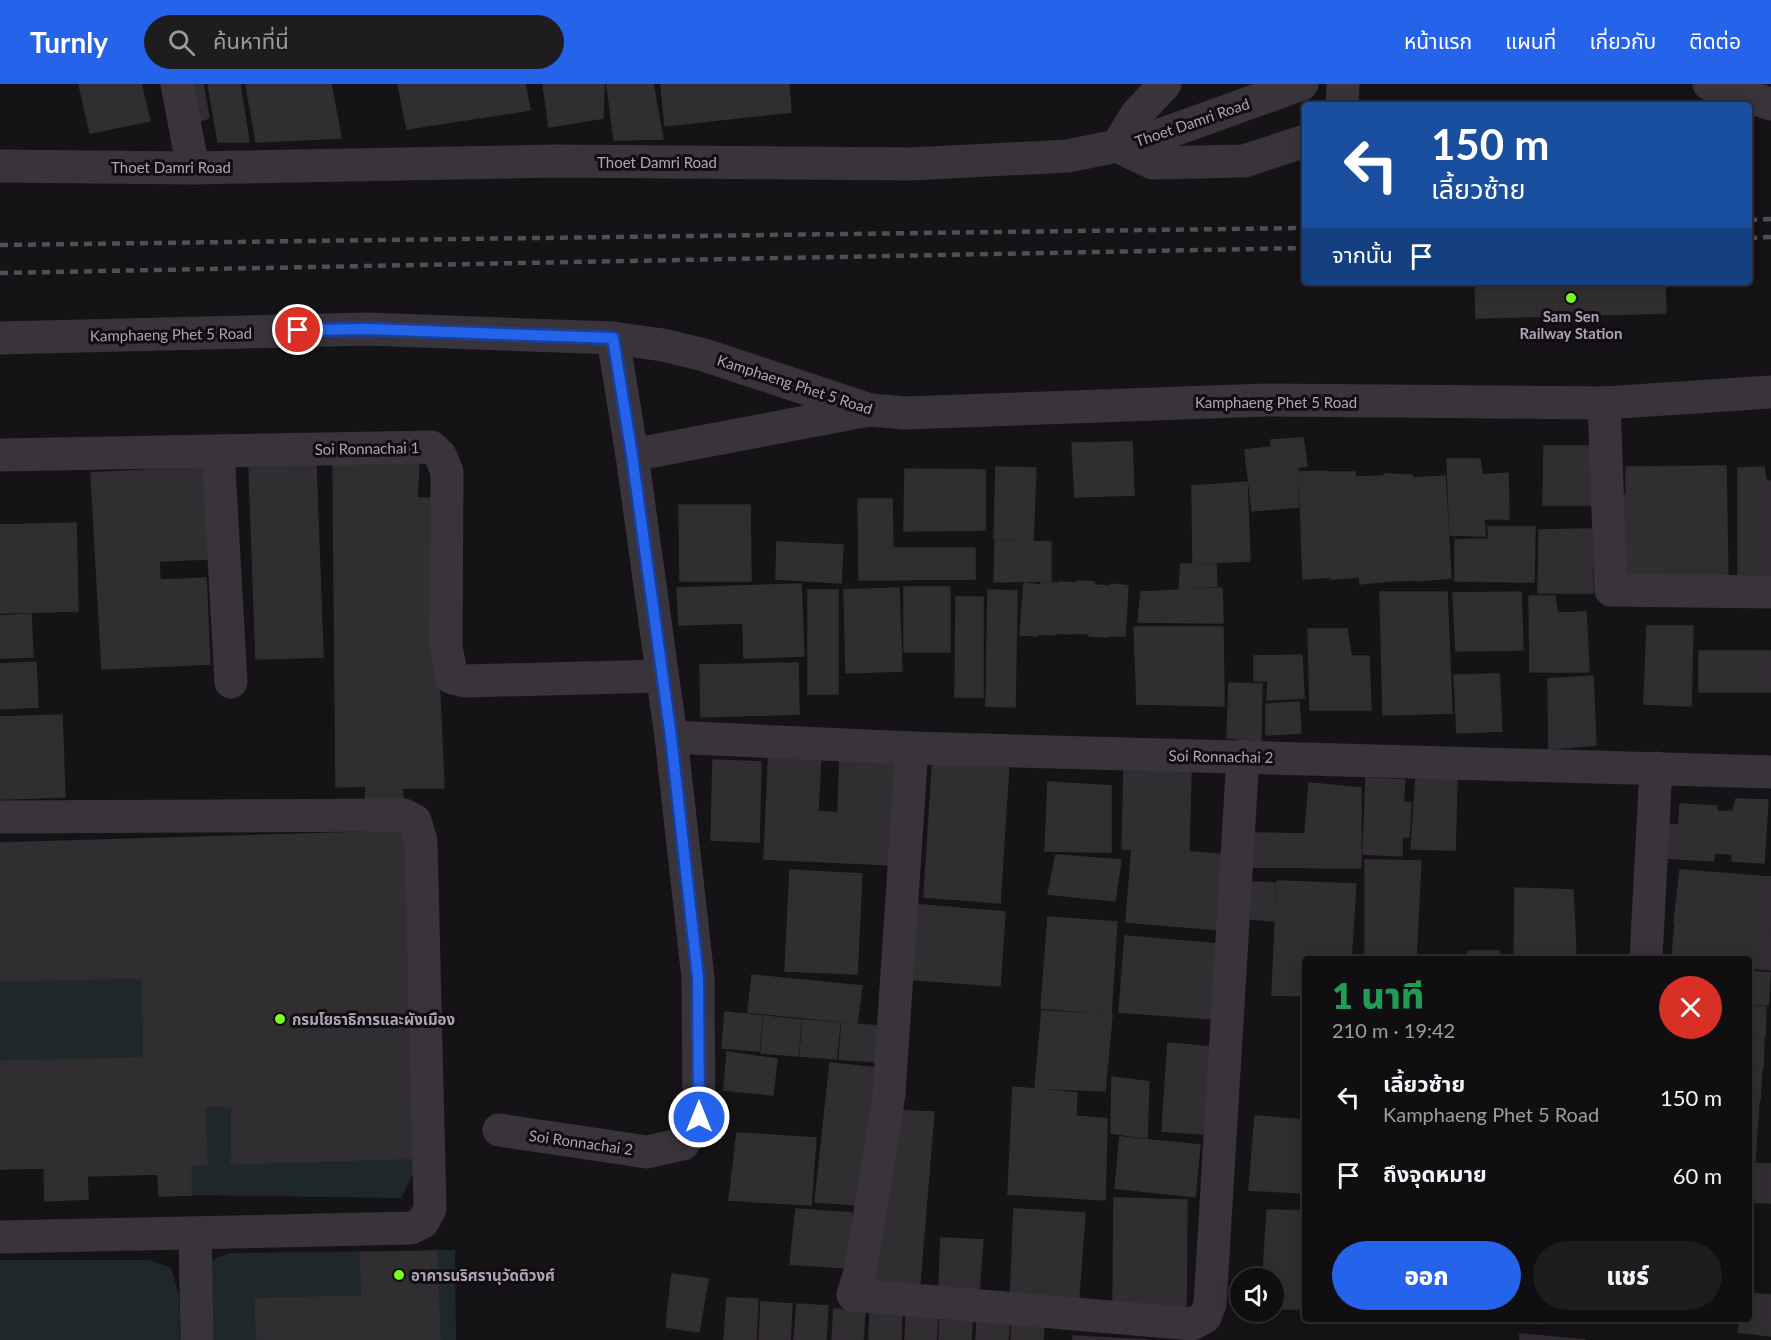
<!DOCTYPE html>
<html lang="th">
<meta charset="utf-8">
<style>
body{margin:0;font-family:Lato,"Noto Sans Thai",sans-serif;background:#1e1c1e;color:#f1f3f6;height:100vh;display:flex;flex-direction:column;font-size:22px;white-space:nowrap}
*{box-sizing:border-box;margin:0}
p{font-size:20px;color:#9c9c9f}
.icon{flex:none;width:33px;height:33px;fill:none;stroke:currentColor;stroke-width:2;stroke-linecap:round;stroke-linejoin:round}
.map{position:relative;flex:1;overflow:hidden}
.side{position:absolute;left:1302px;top:872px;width:450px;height:366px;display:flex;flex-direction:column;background:#100e10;border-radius:6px;box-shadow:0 3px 15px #0003,0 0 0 2px #302e30}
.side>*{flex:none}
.guide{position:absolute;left:1302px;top:18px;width:450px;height:183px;border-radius:6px;box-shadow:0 3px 15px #0003,0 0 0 2px #302e30;background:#1a4fa0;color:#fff;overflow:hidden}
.controls{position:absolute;left:1230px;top:1184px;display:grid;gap:12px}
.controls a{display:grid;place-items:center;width:54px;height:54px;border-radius:50%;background:#100e10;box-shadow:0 3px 15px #0003,0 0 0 2px #302e30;font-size:30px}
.pin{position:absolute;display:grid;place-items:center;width:51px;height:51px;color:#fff;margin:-26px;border:3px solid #fff;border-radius:50%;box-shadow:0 2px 6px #0007}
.me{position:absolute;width:66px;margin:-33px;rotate:0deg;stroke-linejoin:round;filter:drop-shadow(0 0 4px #0008)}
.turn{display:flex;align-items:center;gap:21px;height:126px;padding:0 30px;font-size:27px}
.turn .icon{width:78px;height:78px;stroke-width:2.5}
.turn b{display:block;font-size:42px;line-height:51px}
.then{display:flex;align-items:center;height:57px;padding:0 30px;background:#0003;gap:12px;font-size:22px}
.round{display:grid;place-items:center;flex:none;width:63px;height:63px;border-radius:32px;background:#1e1c1e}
.summary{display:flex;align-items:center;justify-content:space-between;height:102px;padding:0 30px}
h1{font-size:36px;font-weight:800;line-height:45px;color:#1e9e55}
.primary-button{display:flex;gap:12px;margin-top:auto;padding:12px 30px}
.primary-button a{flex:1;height:69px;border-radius:36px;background:#2563eb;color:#fff;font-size:24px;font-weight:800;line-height:69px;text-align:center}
.primary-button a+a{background:#1e1c1e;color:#f1f3f6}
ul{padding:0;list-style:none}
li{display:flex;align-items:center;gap:18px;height:78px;padding:0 30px}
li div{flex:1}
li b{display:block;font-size:22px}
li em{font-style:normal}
header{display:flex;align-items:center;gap:36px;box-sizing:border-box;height:84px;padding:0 30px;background:#2563eb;color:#fff}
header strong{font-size:28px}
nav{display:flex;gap:33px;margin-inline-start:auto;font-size:21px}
.search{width:420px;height:54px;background:#1e1c1e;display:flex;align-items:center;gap:15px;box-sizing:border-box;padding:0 21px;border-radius:33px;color:#9c9c9f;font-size:22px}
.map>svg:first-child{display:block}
.green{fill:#1f2829}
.building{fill:#312e32;stroke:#312d32;stroke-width:1.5}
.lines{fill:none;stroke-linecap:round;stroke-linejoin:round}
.minor{stroke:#39343b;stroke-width:33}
.rail{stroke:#534d56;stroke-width:4.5;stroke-dasharray:8 6;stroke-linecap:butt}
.route-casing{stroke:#184099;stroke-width:15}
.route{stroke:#2563eb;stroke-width:10}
.poi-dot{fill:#7bff22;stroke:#100e10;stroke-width:2}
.labels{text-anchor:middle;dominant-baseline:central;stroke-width:6;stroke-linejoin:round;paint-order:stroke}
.street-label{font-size:15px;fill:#b0a3b7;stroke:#100e10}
.poi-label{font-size:15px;font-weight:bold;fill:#b0a3b7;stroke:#100e10;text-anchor:start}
</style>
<header>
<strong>Turnly</strong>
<div class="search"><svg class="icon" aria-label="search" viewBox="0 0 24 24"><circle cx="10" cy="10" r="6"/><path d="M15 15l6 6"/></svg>ค้นหาที่นี่</div>
<nav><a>หน้าแรก</a><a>แผนที่</a><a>เกี่ยวกับ</a><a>ติดต่อ</a></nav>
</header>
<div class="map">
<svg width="1771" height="1256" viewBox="0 0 1771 1256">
<rect width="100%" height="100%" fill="#151315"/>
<!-- green -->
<g class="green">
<path d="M 142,894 L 144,974 L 0,977 L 0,897 Z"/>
<path d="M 205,1022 L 232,1023 L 232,1080 L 421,1074 L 401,1114 L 191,1111 L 191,1081 L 206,1081 Z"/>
<path d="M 455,1166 L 456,1256 L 210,1256 L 208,1178 L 229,1169 Z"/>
<path d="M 0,1176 L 150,1176 L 171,1184 L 179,1211 L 180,1256 L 0,1256 Z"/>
</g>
<!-- building -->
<g class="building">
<path d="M 79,0 L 141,0 L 150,37 L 90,49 Z"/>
<path d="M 178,0 L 203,0 L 209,34 L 185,42 Z"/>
<path d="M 208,0 L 240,0 L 249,58 L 218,58 Z"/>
<path d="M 246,0 L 331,0 L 341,54 L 256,58 Z"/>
<path d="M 398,0 L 525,0 L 530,26 L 407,45 Z"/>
<path d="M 543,0 L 604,0 L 603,34 L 549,43 Z"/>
<path d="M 607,0 L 653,0 L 663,55 L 614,56 Z"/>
<path d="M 661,0 L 789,0 L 791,28 L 665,42 Z"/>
<path d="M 1475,198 L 1665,198 L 1666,229 L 1476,234 Z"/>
<path d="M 1303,354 L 1307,382 L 1298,383 L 1298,423 L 1252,427 L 1245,366 L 1271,363 L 1271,356 Z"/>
<path d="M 1132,358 L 1134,411 L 1075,413 L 1072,359 Z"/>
<path d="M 1544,362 L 1591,362 L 1592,421 L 1543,421 Z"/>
<path d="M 1447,375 L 1480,375 L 1482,391 L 1508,389 L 1509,435 L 1484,435 L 1485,452 L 1450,451 Z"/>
<path d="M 333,378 L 419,378 L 417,414 L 431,414 L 444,704 L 402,704 L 403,715 L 365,717 L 366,702 L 336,703 Z"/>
<path d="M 316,382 L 323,573 L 256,575 L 249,383 Z"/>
<path d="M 1726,382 L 1728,501 L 1616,503 L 1612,411 L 1626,411 L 1626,383 Z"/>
<path d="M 204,383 L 209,475 L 159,477 L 160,496 L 206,494 L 210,580 L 102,585 L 91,389 Z"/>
<path d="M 996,383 L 1036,384 L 1033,457 L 994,455 Z"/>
<path d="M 1764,383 L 1766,397 L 1771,397 L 1771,497 L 1738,496 L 1738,384 Z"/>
<path d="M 905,385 L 985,386 L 985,446 L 904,447 Z"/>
<path d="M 1326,387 L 1330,493 L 1303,495 L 1299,388 Z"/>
<path d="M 1327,388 L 1355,388 L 1359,493 L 1331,495 Z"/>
<path d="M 1384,390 L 1412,391 L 1416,496 L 1388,497 Z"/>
<path d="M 1384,392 L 1388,497 L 1360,500 L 1356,393 Z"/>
<path d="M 1445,392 L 1451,494 L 1417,497 L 1413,394 Z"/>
<path d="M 1247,398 L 1250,477 L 1193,479 L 1192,402 Z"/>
<path d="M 858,415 L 892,415 L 893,464 L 975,464 L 975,495 L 859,496 Z"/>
<path d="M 679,421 L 750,421 L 751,497 L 680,497 Z"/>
<path d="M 76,439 L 78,527 L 0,529 L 0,441 Z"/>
<path d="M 1488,443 L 1535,443 L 1534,498 L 1455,497 L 1455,456 L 1489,455 Z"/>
<path d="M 1592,445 L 1593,509 L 1538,509 L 1539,446 Z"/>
<path d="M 995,457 L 1051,458 L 1051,497 L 994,498 Z"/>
<path d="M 777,458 L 843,461 L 841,499 L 776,495 Z"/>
<path d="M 1181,480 L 1216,480 L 1217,502 L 1179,505 Z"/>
<path d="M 1077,497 L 1094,498 L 1091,550 L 1074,549 Z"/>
<path d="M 1059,498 L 1076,499 L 1073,550 L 1056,549 Z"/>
<path d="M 1024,499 L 1041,501 L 1038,552 L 1020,551 Z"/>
<path d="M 1041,499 L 1059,499 L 1056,551 L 1038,550 Z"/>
<path d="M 801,500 L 804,572 L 744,574 L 743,539 L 679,541 L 677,504 Z"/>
<path d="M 1111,500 L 1128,502 L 1125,552 L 1107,552 Z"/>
<path d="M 1092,501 L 1110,502 L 1107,553 L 1089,552 Z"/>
<rect x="904" y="503" width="46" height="65"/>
<path d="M 899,504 L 902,587 L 846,589 L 844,506 Z"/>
<path d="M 1222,504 L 1223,539 L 1138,538 L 1141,508 Z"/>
<rect x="808" y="506" width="30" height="104"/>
<path d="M 988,506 L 1017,507 L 1015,623 L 986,622 Z"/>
<path d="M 1380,508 L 1447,508 L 1452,629 L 1383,631 Z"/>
<path d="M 1521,508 L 1523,566 L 1456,567 L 1453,509 Z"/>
<path d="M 1529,512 L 1555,512 L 1557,529 L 1586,528 L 1589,588 L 1530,588 Z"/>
<path d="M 956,513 L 983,513 L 983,613 L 955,613 Z"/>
<path d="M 31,530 L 33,573 L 0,574 L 0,532 Z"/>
<path d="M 1647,542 L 1693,542 L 1691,622 L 1644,620 Z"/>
<path d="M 1134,543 L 1223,543 L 1224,622 L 1137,620 Z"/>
<path d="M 1308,545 L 1347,545 L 1351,572 L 1369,572 L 1371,626 L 1310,626 Z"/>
<rect x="1699" y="567" width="72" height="41"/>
<path d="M 1302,571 L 1304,614 L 1267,616 L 1268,597 L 1254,597 L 1254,572 Z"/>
<path d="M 36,578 L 38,623 L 0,625 L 0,580 Z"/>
<path d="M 798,579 L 799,630 L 701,633 L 700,581 Z"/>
<path d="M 1499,590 L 1502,647 L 1457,649 L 1454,591 Z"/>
<path d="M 1593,592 L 1596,661 L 1549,665 L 1548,595 Z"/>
<path d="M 1229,599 L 1262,600 L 1261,657 L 1227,654 Z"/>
<path d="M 1299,618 L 1301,649 L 1266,651 L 1266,620 Z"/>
<path d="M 62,631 L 65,713 L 0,715 L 0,633 Z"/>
<path d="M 769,664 L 821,667 L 818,727 L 838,729 L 840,669 L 897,672 L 892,781 L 764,775 Z"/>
<path d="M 933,671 L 1009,678 L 1000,819 L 924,813 Z"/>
<path d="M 713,676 L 761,678 L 759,758 L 711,756 Z"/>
<path d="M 1124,685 L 1191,687 L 1189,767 L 1122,765 Z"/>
<path d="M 1416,693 L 1457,696 L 1455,766 L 1411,765 Z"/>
<path d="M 1366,694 L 1405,696 L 1403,718 L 1411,719 L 1409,753 L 1402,753 L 1402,772 L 1363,770 Z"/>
<path d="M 1048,698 L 1111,702 L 1111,768 L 1045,767 Z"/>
<path d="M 1309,699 L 1361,704 L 1361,784 L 1251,783 L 1254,749 L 1305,750 Z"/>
<path d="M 1736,715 L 1768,716 L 1764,779 L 1732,777 L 1732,770 L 1715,769 L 1713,777 L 1667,774 L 1668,740 L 1679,741 L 1680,720 L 1716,722 L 1718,728 L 1733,727 Z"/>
<path d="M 410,747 L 421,1074 L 231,1080 L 232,1023 L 205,1022 L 207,1081 L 191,1081 L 191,1111 L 159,1112 L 158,1090 L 87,1092 L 88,1115 L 45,1117 L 44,1084 L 0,1085 L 0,977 L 144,974 L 142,894 L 0,897 L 0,759 Z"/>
<path d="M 1132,763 L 1227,771 L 1222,846 L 1126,838 Z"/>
<path d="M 1056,771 L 1121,776 L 1115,817 L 1048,810 Z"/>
<path d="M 1365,776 L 1421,777 L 1416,874 L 1365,874 Z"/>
<path d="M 790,786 L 862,790 L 857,890 L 785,887 Z"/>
<path d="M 1680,786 L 1771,793 L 1771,847 L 1674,839 Z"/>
<path d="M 1277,797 L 1356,800 L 1351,874 L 1305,874 L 1305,912 L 1272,911 Z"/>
<path d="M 1252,798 L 1275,799 L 1274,837 L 1250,835 Z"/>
<path d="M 1515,804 L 1573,806 L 1576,874 L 1514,874 Z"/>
<path d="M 911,820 L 1005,828 L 1000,902 L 905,895 Z"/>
<path d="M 1048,833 L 1117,838 L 1111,930 L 1041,924 Z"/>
<path d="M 1675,840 L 1771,848 L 1771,886 L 1749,884 L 1749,874 L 1672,874 Z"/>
<path d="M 1125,852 L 1219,860 L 1214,935 L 1119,928 Z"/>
<path d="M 1468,867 L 1499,867 L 1499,874 L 1467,874 Z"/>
<path d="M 1749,887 L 1770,889 L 1768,921 L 1749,920 Z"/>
<path d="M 752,891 L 862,902 L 857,939 L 748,928 Z"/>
<path d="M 1749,922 L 1766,923 L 1765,953 L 1749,951 Z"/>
<path d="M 1042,927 L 1112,931 L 1105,1007 L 1035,1004 Z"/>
<path d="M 725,928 L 762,932 L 759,967 L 722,964 Z"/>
<path d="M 764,932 L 801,936 L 798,972 L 761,969 Z"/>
<path d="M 803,936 L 840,939 L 836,975 L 800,972 Z"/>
<path d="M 842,939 L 879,942 L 876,978 L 839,975 Z"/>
<path d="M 1749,953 L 1764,954 L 1763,984 L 1749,983 Z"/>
<path d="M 1168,959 L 1221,964 L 1215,1051 L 1162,1047 Z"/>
<path d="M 727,968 L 777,975 L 773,1011 L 724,1006 Z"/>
<path d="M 830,979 L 876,984 L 860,1121 L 815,1118 Z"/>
<path d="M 1749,984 L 1762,985 L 1760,1016 L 1749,1015 Z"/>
<path d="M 1112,993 L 1149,998 L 1147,1054 L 1111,1049 Z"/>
<path d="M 1013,1003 L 1077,1009 L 1076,1032 L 1107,1035 L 1105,1116 L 1008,1110 Z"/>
<path d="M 1749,1017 L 1759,1017 L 1757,1045 L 1749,1045 Z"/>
<path d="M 887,1026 L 934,1028 L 919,1209 L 865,1207 Z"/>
<path d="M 1255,1032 L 1305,1036 L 1305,1109 L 1249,1106 Z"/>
<path d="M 1749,1046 L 1757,1046 L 1755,1077 L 1749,1077 Z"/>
<path d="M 737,1049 L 816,1054 L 811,1121 L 729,1116 Z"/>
<path d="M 1120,1053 L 1200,1061 L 1195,1113 L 1115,1104 Z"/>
<path d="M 1749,1079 L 1771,1080 L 1771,1119 L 1749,1118 Z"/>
<path d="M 1114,1114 L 1187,1116 L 1186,1227 L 1113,1225 Z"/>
<path d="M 796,1125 L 852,1129 L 846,1184 L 790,1180 Z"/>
<path d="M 1014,1125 L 1085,1129 L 1078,1223 L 1010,1220 Z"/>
<path d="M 1267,1126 L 1305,1127 L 1305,1225 L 1274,1225 L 1274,1194 L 1263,1194 Z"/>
<path d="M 941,1154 L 983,1156 L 979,1207 L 939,1205 Z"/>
<path d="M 437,1167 L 440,1256 L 257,1256 L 255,1215 L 362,1212 L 360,1169 Z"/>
<path d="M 672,1190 L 708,1195 L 699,1248 L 666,1243 Z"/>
<path d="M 1749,1209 L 1771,1211 L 1771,1252 L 1738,1248 L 1740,1234 L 1749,1234 Z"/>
<path d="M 727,1214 L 758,1215 L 756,1256 L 724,1256 Z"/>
<path d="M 761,1218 L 792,1220 L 790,1256 L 759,1256 Z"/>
<path d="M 797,1220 L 828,1222 L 826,1256 L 794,1256 Z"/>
<path d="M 834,1225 L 865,1227 L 863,1256 L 832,1256 Z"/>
<path d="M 870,1229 L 902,1231 L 901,1256 L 869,1256 Z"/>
<path d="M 906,1232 L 938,1234 L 936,1256 L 905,1256 Z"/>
<path d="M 1490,1234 L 1543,1234 L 1543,1240 L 1490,1238 Z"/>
<path d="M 1640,1234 L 1709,1234 L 1708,1240 Z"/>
<path d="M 940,1236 L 972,1238 L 971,1256 L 939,1256 Z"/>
<path d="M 977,1238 L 1009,1241 L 1008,1256 L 976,1256 Z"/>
<path d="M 1012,1239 L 1044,1241 L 1043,1256 L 1011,1256 Z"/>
<path d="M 1520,1250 L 1586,1256 L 1520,1256 Z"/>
<path d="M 1073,1252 L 1147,1256 L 1073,1256 Z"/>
</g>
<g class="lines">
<!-- minor -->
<g class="minor">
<path d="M 177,0 L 193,84"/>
<path d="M 1709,0 L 1771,20"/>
<path d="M 1342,21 L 1343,0"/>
<path d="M 1117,62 L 1153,79 L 1244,77 L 1305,57"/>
<path d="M 1117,62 L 1136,31 L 1165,0"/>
<path d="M 0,82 L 193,84 L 556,77 L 911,80 L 1068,72 L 1146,56 L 1302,0"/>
<path d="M 0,254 L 367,245 L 613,254 L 663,261 L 704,271 L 870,326 L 905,329 L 1266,316 L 1604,319 L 1771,308"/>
<path d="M 1604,319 L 1611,506 L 1771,508"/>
<path d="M 218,367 L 231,598"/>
<path d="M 0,371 L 431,363 L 440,371 L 447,388 L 446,563 L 452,594 L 465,597 L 662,592"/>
<path d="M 632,371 L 869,326"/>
<path d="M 671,653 L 912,664 L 1771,688"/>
<path d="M 912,664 L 889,1010 L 861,1184 L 853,1211 L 1192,1240 L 1205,1233 L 1210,1220 L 1243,672"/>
<path d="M 0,733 L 404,731 L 415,737 L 421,757 L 430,1125 L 423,1138 L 411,1144 L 0,1153"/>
<path d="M 1646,874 L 1656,684"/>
<path d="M 499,1046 L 647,1068 L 683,1060 L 699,1033 L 698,894 L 671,653 L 632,371 L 613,254"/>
<path d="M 195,1149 L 197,1256"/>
</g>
<!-- rail -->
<g class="rail">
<path d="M 1749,136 L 1771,135"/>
<path d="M 1749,154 L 1771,153"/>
<path d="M 0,161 L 1305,144"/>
<path d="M 0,189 L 1305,164"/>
</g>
</g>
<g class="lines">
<defs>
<path id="route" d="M 298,246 L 367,245 L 613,254 L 632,371 L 671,653 L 698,894 L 699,1033"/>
</defs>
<!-- route casing -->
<use href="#route" class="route-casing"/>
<!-- route -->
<use href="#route" class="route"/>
</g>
<!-- markers -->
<g class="poi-dot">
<circle cx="1571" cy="214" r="6"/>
<circle cx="280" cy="935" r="6"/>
<circle cx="399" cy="1191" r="6"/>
</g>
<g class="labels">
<!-- street labels -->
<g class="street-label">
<text transform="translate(1192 38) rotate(-19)">Thoet Damri Road</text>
<text x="657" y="78">Thoet Damri Road</text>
<text x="171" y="83">Thoet Damri Road</text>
<text transform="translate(171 250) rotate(-1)">Kamphaeng Phet 5 Road</text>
<text transform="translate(795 300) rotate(18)">Kamphaeng Phet 5 Road</text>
<text x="1276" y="318">Kamphaeng Phet 5 Road</text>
<text transform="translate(367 364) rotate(-1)">Soi Ronnachai 1</text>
<text transform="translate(1221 672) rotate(1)">Soi Ronnachai 2</text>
<text transform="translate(581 1058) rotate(8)">Soi Ronnachai 2</text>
</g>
<!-- poi labels -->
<g class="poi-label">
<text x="1571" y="232" text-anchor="middle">Sam Sen<tspan x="1571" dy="17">Railway Station</tspan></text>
<text x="292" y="935">กรมโยธาธิการและผังเมือง</text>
<text x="411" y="1191">อาคารนริศรานุวัดติวงศ์</text>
</g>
</g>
</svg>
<div class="controls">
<a><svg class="icon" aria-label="sound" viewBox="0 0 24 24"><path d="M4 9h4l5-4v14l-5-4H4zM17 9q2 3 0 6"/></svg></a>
</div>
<div class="pin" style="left:298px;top:246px;background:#d93025"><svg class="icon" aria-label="arrive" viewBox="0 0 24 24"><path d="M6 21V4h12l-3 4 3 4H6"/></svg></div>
<svg class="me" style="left:699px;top:1033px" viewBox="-20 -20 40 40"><circle r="17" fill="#2563eb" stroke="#fff" stroke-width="3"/><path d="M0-11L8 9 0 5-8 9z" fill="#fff"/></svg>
<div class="guide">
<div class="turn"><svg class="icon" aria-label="left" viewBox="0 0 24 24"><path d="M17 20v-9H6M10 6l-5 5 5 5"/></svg><div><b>150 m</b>เลี้ยวซ้าย</div></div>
<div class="then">จากนั้น<svg class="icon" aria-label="arrive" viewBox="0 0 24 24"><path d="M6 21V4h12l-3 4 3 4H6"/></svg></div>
</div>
<section class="side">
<div class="summary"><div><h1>1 นาที</h1><p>210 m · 19:42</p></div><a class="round" style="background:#d93025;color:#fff"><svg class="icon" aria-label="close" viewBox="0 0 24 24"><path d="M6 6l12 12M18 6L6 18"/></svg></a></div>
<ul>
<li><svg class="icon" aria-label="left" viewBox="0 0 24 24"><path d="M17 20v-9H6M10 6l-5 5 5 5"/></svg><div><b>เลี้ยวซ้าย</b><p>Kamphaeng Phet 5 Road</p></div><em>150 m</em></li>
<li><svg class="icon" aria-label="arrive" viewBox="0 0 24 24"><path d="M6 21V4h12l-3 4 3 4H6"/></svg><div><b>ถึงจุดหมาย</b></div><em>60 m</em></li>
</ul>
<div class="primary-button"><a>ออก</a><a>แชร์</a></div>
</section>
</div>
